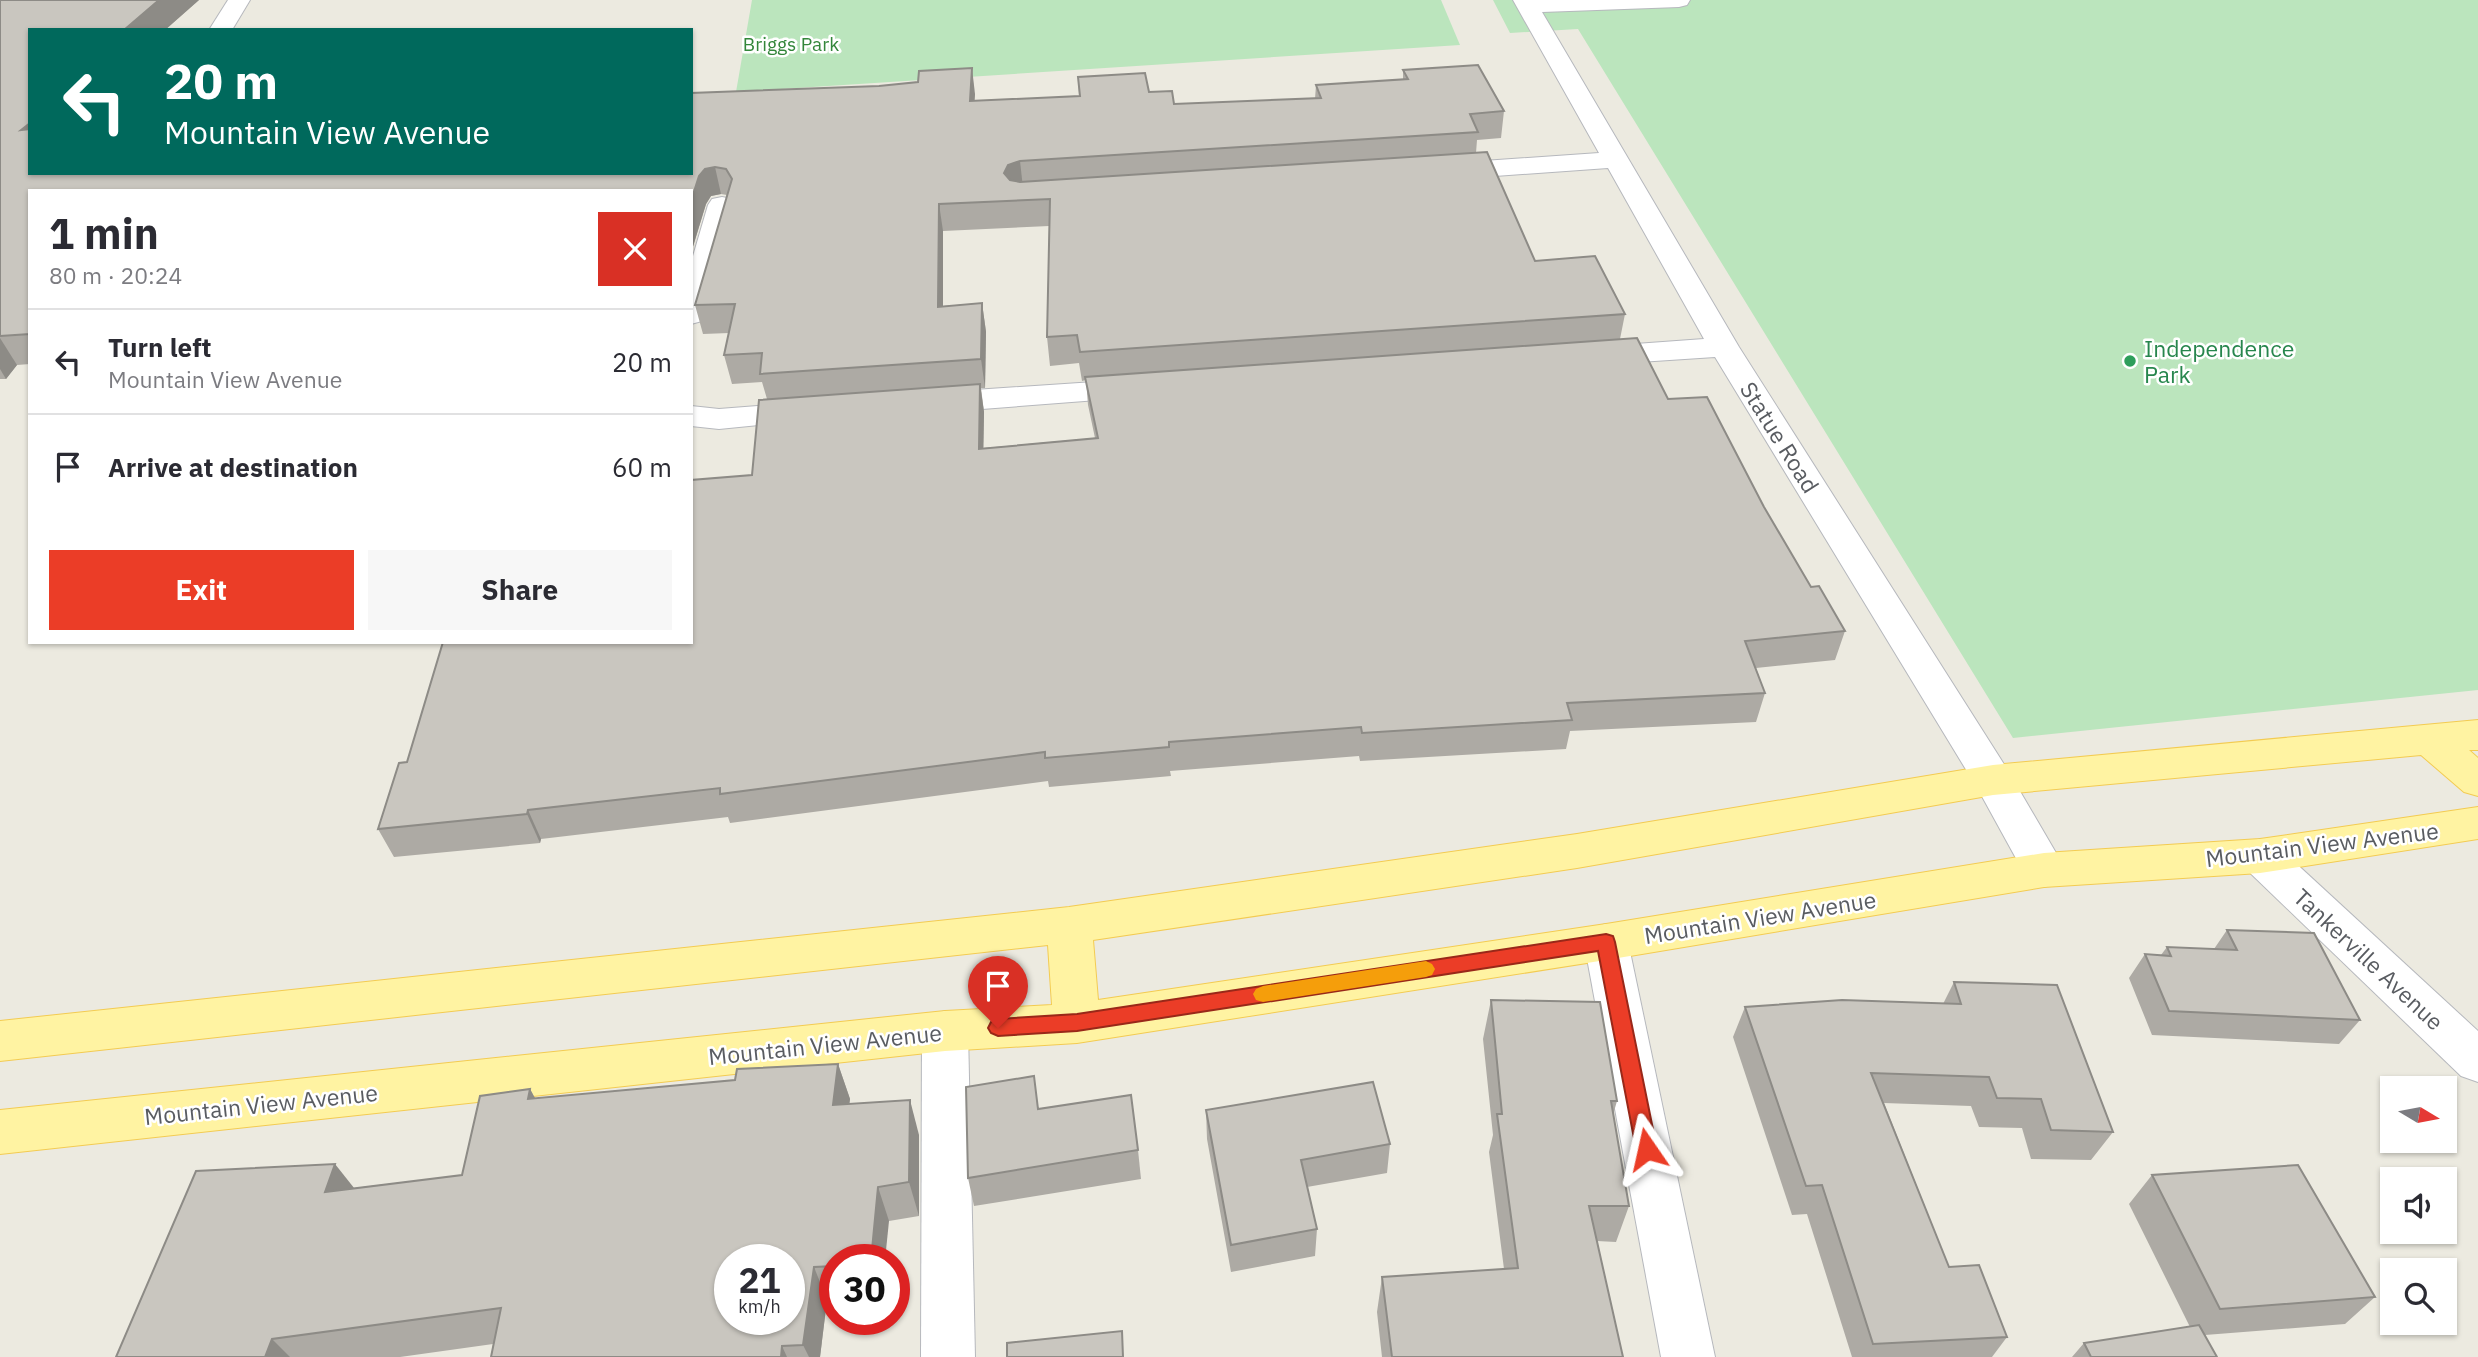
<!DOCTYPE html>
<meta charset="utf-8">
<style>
body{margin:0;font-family:"IBM Plex Sans",sans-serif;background:#f7f7f7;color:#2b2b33;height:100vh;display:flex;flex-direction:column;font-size:26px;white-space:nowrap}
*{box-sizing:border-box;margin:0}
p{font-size:23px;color:#7c7c81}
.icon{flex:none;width:38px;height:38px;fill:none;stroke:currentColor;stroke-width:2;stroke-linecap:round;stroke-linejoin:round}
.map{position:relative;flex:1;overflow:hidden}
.panel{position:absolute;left:28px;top:189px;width:665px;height:455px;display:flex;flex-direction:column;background:#fff;border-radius:0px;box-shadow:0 2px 5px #0004}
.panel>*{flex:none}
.hud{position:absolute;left:28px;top:28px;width:665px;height:147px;border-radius:0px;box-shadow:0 2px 5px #0004;background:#00695c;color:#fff;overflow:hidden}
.needle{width:46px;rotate:100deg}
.buttons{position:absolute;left:2380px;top:1076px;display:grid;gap:14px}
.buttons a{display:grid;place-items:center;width:77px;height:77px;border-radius:0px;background:#fff;box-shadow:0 2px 5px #0004;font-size:35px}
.speed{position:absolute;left:714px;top:1244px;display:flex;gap:14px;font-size:35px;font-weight:700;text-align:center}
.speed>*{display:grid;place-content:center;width:91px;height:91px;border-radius:50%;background:#fff;box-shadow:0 2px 5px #0004;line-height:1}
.speed small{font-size:18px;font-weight:400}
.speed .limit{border:10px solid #d22;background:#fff;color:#111}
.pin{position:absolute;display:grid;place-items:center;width:60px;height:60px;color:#fff;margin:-72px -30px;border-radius:50% 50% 50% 0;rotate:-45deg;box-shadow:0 0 7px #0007}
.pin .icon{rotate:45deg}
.me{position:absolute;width:77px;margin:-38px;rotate:349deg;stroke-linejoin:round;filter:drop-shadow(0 0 5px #0008)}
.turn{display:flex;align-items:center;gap:24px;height:147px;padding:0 21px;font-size:32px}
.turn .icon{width:91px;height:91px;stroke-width:2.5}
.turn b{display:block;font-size:49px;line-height:60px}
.round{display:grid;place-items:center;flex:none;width:74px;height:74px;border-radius:0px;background:#f7f7f7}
.summary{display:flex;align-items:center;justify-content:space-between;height:119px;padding:0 21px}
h1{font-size:42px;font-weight:700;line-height:52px}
.action{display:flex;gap:14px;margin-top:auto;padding:14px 21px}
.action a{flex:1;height:80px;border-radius:0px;background:#eb3d27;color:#fff;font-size:28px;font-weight:700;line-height:80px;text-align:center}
.action a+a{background:#f7f7f7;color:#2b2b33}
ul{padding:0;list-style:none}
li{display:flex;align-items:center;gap:21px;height:105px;padding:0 21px;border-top:2px solid #e1e1e2}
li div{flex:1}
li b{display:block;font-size:26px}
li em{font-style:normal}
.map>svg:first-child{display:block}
.green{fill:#bbe5bd}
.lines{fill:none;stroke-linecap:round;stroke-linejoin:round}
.minor-casing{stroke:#b6b8bd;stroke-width:2}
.major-casing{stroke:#f3cb52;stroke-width:2}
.minor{fill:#fff;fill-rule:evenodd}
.major{fill:#fff3a2;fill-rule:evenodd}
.wall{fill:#adaaa4;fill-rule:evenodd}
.shaded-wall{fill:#8d8b86}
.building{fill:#c9c6bf;stroke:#8d8b86;stroke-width:2;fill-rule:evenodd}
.route{fill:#eb3d27;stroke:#992819;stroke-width:2}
.slow{fill:#f59e0b}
.leisure-dot{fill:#2e9e5b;stroke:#fff;stroke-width:2.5}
.labels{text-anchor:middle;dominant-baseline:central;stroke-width:5;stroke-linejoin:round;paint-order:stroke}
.far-park-label{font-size:19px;fill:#33863a;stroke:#fff}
.leisure-label{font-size:23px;fill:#27864d;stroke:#fff;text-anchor:start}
.street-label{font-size:23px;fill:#595c61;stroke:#fff}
</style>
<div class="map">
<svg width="2478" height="1357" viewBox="0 0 2478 1357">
<rect width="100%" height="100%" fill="#eceae0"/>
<!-- green -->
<g class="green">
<path d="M 752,0 L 1441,0 L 1460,45 L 736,92 Z"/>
<path d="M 1493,0 L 2478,0 L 2478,690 L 2013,738 L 1578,29 L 1510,33 Z"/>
</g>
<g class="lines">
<defs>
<g id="minor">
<path d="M 228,0 L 250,0 L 232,30 L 209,30 Z"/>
<path d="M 1513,0 L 1690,0 L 1687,5 L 1679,7 L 1542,12 L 1739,347 L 2007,769 L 2066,870 L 2059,882 L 2044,887 L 2029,882 L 1979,791 L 1715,357 L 1594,365 L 1583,363 L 1579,356 L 1583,349 L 1594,347 L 1704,339 L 1608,168 L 1440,180 L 1431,178 L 1427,172 L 1431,166 L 1440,164 L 1599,153 Z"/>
<path d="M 722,197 L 732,199 L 736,205 L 706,315 L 702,321 L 691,324 L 691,263 L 708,205 L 712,199 Z"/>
<path d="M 1139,379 L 1150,382 L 1155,389 L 1150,396 L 930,413 L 919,410 L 914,403 L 919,396 L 930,393 Z"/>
<path d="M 808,402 L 819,405 L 824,412 L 819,419 L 719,429 L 691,426 L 691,406 L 719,409 Z"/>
<path d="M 2260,839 L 2275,844 L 2478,1031 L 2478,1082 L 2461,1076 L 2245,868 L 2239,856 L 2245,844 Z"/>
<path d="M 1606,924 L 1622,929 L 1628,942 L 1715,1357 L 1661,1357 L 1584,942 L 1590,929 Z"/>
<path d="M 945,1011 L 962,1017 L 968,1031 L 975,1357 L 921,1357 L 922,1031 L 928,1017 Z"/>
</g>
<path id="major" d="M 2478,720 L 2478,750 L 2469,750 L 2478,758 L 2478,796 L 2464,792 L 2421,755 L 1993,795 L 1577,868 L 1093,940 L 1098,1000 L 1606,924 L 2044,853 L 2260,839 L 2478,807 L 2478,839 L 2260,873 L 2044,887 L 1606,960 L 1077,1043 L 945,1051 L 0,1154 L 0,1110 L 945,1011 L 1052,1005 L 1048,945 L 0,1061 L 0,1021 L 1069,907 L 1577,834 L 1993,765 Z"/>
</defs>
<!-- minor casing -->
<use href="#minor" class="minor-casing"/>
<!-- major casing -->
<use href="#major" class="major-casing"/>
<!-- minor -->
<use href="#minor" class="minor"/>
<!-- major -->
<use href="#major" class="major"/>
</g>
<!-- wall -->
<g class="wall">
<path d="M 0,0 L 199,0 L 165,30 L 30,30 L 30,173 L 975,94 L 974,101 L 1079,96 L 1078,77 L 1149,92 L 1174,104 L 1315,99 L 1316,85 L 1403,80 L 1403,70 L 1504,111 L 1501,138 L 1477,140 L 1476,153 L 1535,261 L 1625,314 L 1620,339 L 1668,399 L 1764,507 L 1811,587 L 1845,631 L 1835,660 L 1756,668 L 1765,693 L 1756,722 L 1570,731 L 1566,749 L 1360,761 L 1359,756 L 1170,771 L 1171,776 L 1049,787 L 1048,781 L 730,823 L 728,817 L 541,839 L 540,843 L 394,857 L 378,829 L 407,762 L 752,475 L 767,399 L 762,382 L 732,384 L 724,355 L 729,333 L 703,334 L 695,305 L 727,195 L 721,194 L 711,196 L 706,204 L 691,253 L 691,191 L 30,191 L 30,364 L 17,365 L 6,379 L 0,379 ZM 1049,226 L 1047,337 L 1050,366 L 1079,363 L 1082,381 L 1086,380 L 1088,405 L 1095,438 L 983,448 L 984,412 L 981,388 L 985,388 L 986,332 L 982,303 L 943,306 L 943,231 Z"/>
<path d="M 2227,930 L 2360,1020 L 2339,1044 L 2152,1035 L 2129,978 L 2145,954 L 2161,955 L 2167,947 L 2214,949 Z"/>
<path d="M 1954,982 L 2113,1132 L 2091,1160 L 2031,1159 L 2022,1128 L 1979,1127 L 1971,1106 L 1884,1103 L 1949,1267 L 2007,1337 L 1992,1357 L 1852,1357 L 1807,1214 L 1792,1215 L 1733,1037 L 1745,1007 L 1943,1004 Z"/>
<path d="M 1491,1000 L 1617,1101 L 1613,1115 L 1629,1206 L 1616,1242 L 1597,1241 L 1623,1357 L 1382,1357 L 1377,1312 L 1382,1277 L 1504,1269 L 1489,1152 L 1493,1135 L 1483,1039 Z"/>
<path d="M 838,1064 L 850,1099 L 849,1104 L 919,1135 L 919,1216 L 889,1221 L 835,1260 L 835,1299 L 827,1300 L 820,1357 L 491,1357 L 493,1344 L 400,1357 L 116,1357 L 354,1188 L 462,1175 L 530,1089 L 535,1099 L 735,1080 Z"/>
<path d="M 1039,1109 L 1138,1150 L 1141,1179 L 974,1206 L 968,1178 Z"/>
<path d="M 1206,1110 L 1390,1144 L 1387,1173 L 1307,1187 L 1317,1229 L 1315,1256 L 1231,1272 L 1207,1139 Z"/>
<path d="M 2152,1175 L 2375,1297 L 2345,1324 L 2205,1335 L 2217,1357 L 2072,1357 L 2084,1343 L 2190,1327 L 2129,1204 Z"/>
</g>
<!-- shaded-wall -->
<g class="shaded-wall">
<path d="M 159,0 L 199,0 L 165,30 L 124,30 Z"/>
<path d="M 972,68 L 975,94 L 973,127 L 970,101 Z"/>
<path d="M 30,123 L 30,145 L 21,130 Z"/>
<path d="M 1020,161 L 1023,188 L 1011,192 L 1004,173 L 1008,165 Z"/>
<path d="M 715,167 L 721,194 L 711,196 L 706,204 L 691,253 L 691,201 L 699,176 L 705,169 Z"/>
<path d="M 939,204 L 943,231 L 943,335 L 938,307 Z"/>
<path d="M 982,303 L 986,332 L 985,388 L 981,359 Z"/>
<path d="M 0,338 L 17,365 L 6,379 L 0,369 Z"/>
<path d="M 980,384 L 984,412 L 983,477 L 979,449 Z"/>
<path d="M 528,810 L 541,839 L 540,843 L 527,814 Z"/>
<path d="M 838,1064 L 850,1099 L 845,1140 L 833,1105 Z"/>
<path d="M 530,1089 L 550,1125 L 528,1099 Z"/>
<path d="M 910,1100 L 919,1135 L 919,1216 L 909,1182 Z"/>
<path d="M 335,1164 L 362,1198 L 325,1192 Z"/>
<path d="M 878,1187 L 889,1221 L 885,1260 L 871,1260 Z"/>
<path d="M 814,1267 L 827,1300 L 820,1357 L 809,1357 L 803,1345 Z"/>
<path d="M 272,1339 L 290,1357 L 265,1357 Z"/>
<path d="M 782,1346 L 787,1357 L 781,1357 Z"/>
</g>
<!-- building -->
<g class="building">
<path d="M 0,0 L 159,0 L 124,30 L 30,30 L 30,123 L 21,130 L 30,129 L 30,173 L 691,173 L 691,93 L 879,86 L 918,82 L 919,71 L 972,68 L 970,101 L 1080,96 L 1078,77 L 1145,73 L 1149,92 L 1172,91 L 1174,104 L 1321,98 L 1316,85 L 1408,79 L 1403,70 L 1478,65 L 1504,111 L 1470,114 L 1478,132 L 1020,161 L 1008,165 L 1004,173 L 1010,180 L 1020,182 L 1487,152 L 1535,261 L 1595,256 L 1625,314 L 1080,352 L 1077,335 L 1047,337 L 1050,199 L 939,204 L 938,307 L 982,303 L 981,359 L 760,374 L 762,353 L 724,355 L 735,304 L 695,305 L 732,179 L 726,169 L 715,167 L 705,169 L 699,176 L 691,201 L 691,191 L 30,191 L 30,334 L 0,336 Z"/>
<path d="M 1637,338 L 1668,399 L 1707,397 L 1764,507 L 1811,587 L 1819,586 L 1845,631 L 1745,641 L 1765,693 L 1567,703 L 1572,720 L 1362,733 L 1361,727 L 1169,742 L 1169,747 L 1045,758 L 1045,752 L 720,794 L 720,788 L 528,810 L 527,814 L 378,829 L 399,763 L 407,762 L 443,642 L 691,642 L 691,480 L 752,475 L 759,400 L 980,384 L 979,449 L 1098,438 L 1085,377 Z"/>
<path d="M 2227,930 L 2314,933 L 2360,1020 L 2169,1011 L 2145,954 L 2171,956 L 2167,947 L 2237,950 Z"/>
<path d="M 1954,982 L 2057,985 L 2113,1132 L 2051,1130 L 2041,1099 L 1997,1098 L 1989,1077 L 1871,1073 L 1949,1267 L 1979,1265 L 2007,1337 L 1873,1344 L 1822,1185 L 1806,1186 L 1745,1007 L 1842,1000 L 1961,1004 Z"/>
<path d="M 1491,1000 L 1600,1002 L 1617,1101 L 1611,1101 L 1629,1206 L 1589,1206 L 1623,1357 L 1392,1357 L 1382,1277 L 1518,1268 L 1497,1114 L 1502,1114 Z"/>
<path d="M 838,1064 L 833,1105 L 910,1100 L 909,1182 L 878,1187 L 871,1260 L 835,1260 L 835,1266 L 814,1267 L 803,1345 L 782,1346 L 781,1357 L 491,1357 L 501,1308 L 272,1339 L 265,1357 L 116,1357 L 196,1171 L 335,1164 L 325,1192 L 462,1175 L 480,1096 L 530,1089 L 528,1099 L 735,1080 L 737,1069 ZM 730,1260 L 789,1260 L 789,1320 L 730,1320 Z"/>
<path d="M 1034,1076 L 1038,1109 L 1131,1095 L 1138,1150 L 968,1178 L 966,1087 Z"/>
<path d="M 1373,1082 L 1390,1144 L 1301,1160 L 1317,1229 L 1231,1245 L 1206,1110 Z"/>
<path d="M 2298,1165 L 2375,1297 L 2220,1309 L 2152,1175 Z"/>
<path d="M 2199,1325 L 2217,1357 L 2091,1357 L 2084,1343 Z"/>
<path d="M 1122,1331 L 1123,1357 L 1007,1357 L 1007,1343 Z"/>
</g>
<!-- route -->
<path class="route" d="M 1606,934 L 1613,936 L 1615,942 L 1657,1149 L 1654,1156 L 1647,1159 L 1640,1156 L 1636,1149 L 1598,951 L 1077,1031 L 998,1036 L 991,1033 L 988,1028 L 991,1022 L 998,1019 L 1077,1014 Z"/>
<!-- slow -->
<path class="slow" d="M 1426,961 L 1432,964 L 1435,969 L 1432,975 L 1426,977 L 1263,1002 L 1256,1000 L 1253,994 L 1256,989 L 1263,986 Z"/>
<!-- markers -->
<circle class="leisure-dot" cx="2130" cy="361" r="7"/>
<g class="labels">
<!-- far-park labels -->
<g class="far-park-label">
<text x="791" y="44">Briggs Park</text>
</g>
<!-- leisure labels -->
<g class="leisure-label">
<text x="2144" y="348">Independence<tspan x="2144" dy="26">Park</tspan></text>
</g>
<!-- street labels -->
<g class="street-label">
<text transform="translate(1780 437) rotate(58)">Statue Road</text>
<text transform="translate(2322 844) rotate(-7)">Mountain View Avenue</text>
<text transform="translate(1760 917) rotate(-9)">Mountain View Avenue</text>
<text transform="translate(2369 959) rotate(43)">Tankerville Avenue</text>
<text transform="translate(825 1044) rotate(-6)">Mountain View Avenue</text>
<text transform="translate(261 1104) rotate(-6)">Mountain View Avenue</text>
</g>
</g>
</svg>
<div class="buttons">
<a><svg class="needle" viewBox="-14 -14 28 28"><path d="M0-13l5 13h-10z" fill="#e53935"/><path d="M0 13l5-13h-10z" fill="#7c7c81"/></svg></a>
<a><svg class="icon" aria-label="sound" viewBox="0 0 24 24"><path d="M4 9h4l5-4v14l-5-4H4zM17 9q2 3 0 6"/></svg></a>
<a><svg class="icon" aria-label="search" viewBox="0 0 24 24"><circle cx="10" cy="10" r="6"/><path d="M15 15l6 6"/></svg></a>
</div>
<div class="speed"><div>21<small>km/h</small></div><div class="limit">30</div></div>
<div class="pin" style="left:998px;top:1028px;background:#d93025"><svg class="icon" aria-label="arrive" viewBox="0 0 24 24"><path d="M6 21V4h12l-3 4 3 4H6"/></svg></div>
<svg class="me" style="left:1647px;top:1149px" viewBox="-20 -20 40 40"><path d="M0-17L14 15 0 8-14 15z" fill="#eb3d27" stroke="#fff" stroke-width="4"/></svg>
<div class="hud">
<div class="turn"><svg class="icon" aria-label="left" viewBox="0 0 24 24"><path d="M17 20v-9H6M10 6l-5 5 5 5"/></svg><div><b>20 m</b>Mountain View Avenue</div></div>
</div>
<section class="panel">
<div class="summary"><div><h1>1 min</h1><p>80 m · 20:24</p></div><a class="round" style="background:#d93025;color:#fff"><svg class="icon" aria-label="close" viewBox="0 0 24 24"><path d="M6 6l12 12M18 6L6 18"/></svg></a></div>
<ul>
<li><svg class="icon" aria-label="left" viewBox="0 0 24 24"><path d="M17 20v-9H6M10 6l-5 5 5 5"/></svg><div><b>Turn left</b><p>Mountain View Avenue</p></div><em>20 m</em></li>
<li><svg class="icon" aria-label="arrive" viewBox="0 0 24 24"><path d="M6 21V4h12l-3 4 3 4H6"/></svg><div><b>Arrive at destination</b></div><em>60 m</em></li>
</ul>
<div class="action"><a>Exit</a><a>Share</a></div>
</section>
</div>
